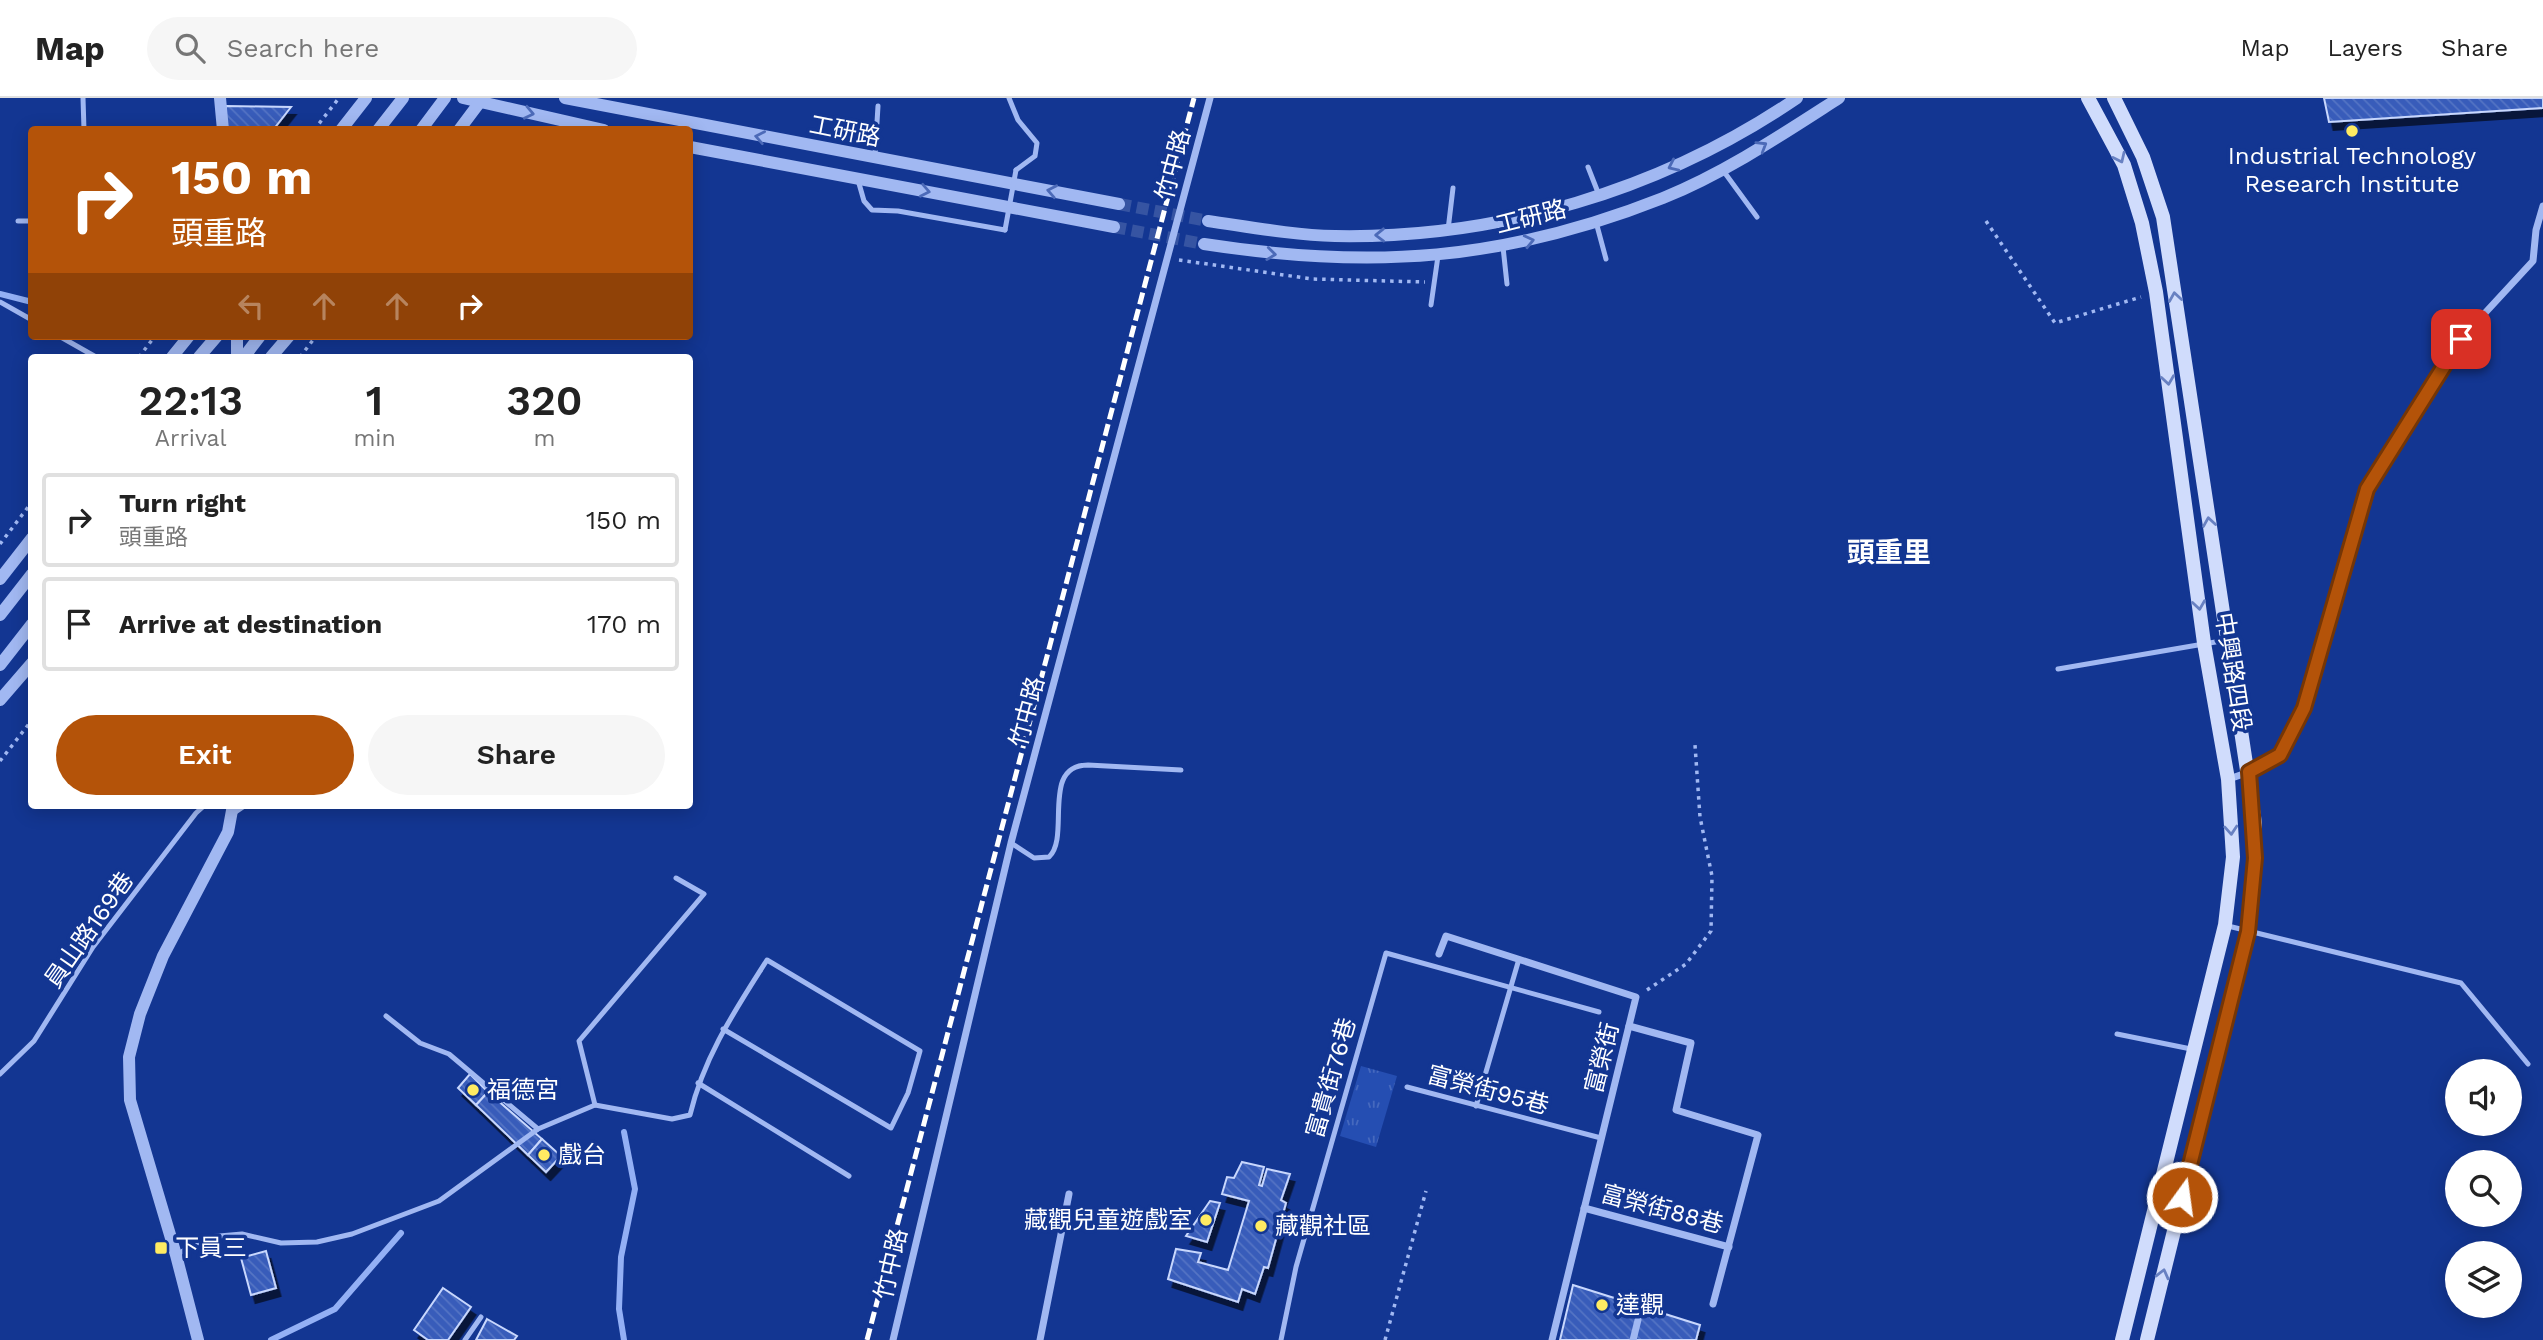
<!DOCTYPE html>
<meta charset="utf-8">
<style>
body{margin:0;font-family:"Work Sans","Noto Sans TC",sans-serif;background:#f6f6f6;color:#222;height:100vh;display:flex;flex-direction:column;font-size:26px;white-space:nowrap}
*{box-sizing:border-box;margin:0}
p{font-size:23px;color:#767676}
.icon{flex:none;width:38px;height:38px;fill:none;stroke:currentColor;stroke-width:2;stroke-linecap:round;stroke-linejoin:round}
.map{position:relative;flex:1;overflow:hidden}
.details{position:absolute;left:28px;top:256px;width:665px;height:455px;display:flex;flex-direction:column;background:#fff;border-radius:7px;box-shadow:0 4px 18px #0003}
.details>*{flex:none}
.hud{position:absolute;left:28px;top:28px;width:665px;height:214px;border-radius:7px;box-shadow:0 4px 18px #0003;background:#b45309;color:#fff;overflow:hidden}
.fabs{position:absolute;left:2445px;top:961px;display:grid;gap:14px}
.fabs a{display:grid;place-items:center;width:77px;height:77px;border-radius:50%;background:#fff;box-shadow:0 4px 18px #0003;font-size:35px}
.pin{position:absolute;display:grid;place-items:center;width:60px;height:60px;color:#fff;margin:-30px;border-radius:14px;box-shadow:0 4px 10px #0006}
.me{position:absolute;width:77px;margin:-38px;rotate:14deg;stroke-linejoin:round;filter:drop-shadow(0 0 5px #0008)}
.turn{display:flex;align-items:center;gap:24px;height:147px;padding:0 28px;font-size:32px}
.turn .icon{width:91px;height:91px;stroke-width:2.5}
.turn b{display:block;font-size:49px;line-height:60px}
.lanes{display:flex;align-items:center;height:66px;padding:0 28px;background:#0003;justify-content:center;gap:35px;direction:ltr}
.lanes .off{opacity:.35}
.eta{display:flex;justify-content:space-evenly;align-items:center;height:119px;text-align:center}
.eta b{font-size:42px;font-weight:600;line-height:49px}
.button{display:flex;gap:14px;margin-top:auto;padding:14px 28px}
.button a{flex:1;height:80px;border-radius:42px;background:#b45309;color:#fff;font-size:28px;font-weight:600;line-height:80px;text-align:center}
.button a+a{background:#f6f6f6;color:#222}
ul{padding:0;list-style:none}
li{display:flex;align-items:center;gap:21px;height:94px;margin:0 14px 10px;padding:0 14px;border:4px solid #e0e0e0;border-radius:7px}
li div{flex:1}
li b{display:block;font-size:26px}
li em{font-style:normal}
header{display:flex;align-items:center;gap:42px;box-sizing:border-box;height:98px;padding:0 35px;background:#fff;border-bottom:2px solid #e0e0e0}
header strong{font-size:33px}
nav{display:flex;gap:38px;margin-inline-start:auto;font-size:24px}
.search{width:490px;height:63px;background:#f6f6f6;display:flex;align-items:center;gap:18px;box-sizing:border-box;padding:0 24px;border-radius:38px;color:#767676;font-size:26px}
.map>svg:first-child{display:block}
.park{fill:url(#park-tufts)}
.lines{fill:none;stroke-linecap:round;stroke-linejoin:round}
.stream{stroke:#93b0f5;stroke-width:6}
.building{fill:url(#building-back-hatch);stroke:#c8d7fd;stroke-width:2;filter:url(#shadow)}
.tertiary-tunnel{stroke:#3654a2;stroke-width:12;stroke-dasharray:12 6;stroke-linecap:butt}
.path{stroke:#a1b8f2;stroke-width:3.5;stroke-dasharray:3.5 5;stroke-linecap:butt}
.service{stroke:#a1b8f2;stroke-width:5}
.minor{stroke:#a1b8f2;stroke-width:7}
.tertiary{stroke:#a1b8f2;stroke-width:12}
.secondary{stroke:#d0dcfc;stroke-width:14}
.rail{stroke:#fff;stroke-width:5;stroke-dasharray:12 5;stroke-linecap:butt}
.service-bridge{stroke:#a1b8f2;stroke-width:5}
.oneway{stroke:#4c6ab8}
.oneway2{stroke:#6881c2}
.route-casing{stroke:#753606;stroke-width:18}
.route{stroke:#b45309;stroke-width:12}
.poi-dot{fill:#ffeb62;stroke:#133692;stroke-width:2.5}
.labels{text-anchor:middle;dominant-baseline:central;stroke-width:7;stroke-linejoin:round;paint-order:stroke}
.street-label{font-size:24px;fill:#fff;stroke:#133692}
.poi-label{font-size:24px;fill:#fff;stroke:#133692;text-anchor:start}
.quarter-label{font-size:28px;font-weight:bold;fill:#fff;stroke:#133692}
</style>
<header>
<strong>Map</strong>
<div class="search"><svg class="icon" aria-label="search" viewBox="0 0 24 24"><circle cx="10" cy="10" r="6"/><path d="M15 15l6 6"/></svg>Search here</div>
<nav><a>Map</a><a>Layers</a><a>Share</a></nav>
</header>
<div class="map">
<svg width="2543" height="1242" viewBox="0 0 2543 1242">
<defs>
<pattern id="park-tufts" width="24" height="20" patternUnits="userSpaceOnUse" patternTransform="scale(1.75)"><rect width="24" height="20" fill="#254eb2"/><path d="M3 7l-1-3M5 7V3M7 7l1-3M15 17l-1-3M17 17v-4M19 17l1-3" fill="none" stroke="#4669be"/></pattern>
<pattern id="building-back-hatch" width="6" height="6" patternUnits="userSpaceOnUse" patternTransform="scale(1.75)"><rect width="6" height="6" fill="#375cba"/><path d="M-1 5l2 2M0 0l6 6M5-1l2 2" fill="none" stroke="#5574c4"/></pattern>
<filter id="shadow"><feDropShadow dx="4.5" dy="8" stdDeviation="0" flood-color="#0009"/></filter>
</defs>
<rect width="100%" height="100%" fill="#133692"/>
<!-- park -->
<path class="park" d="M 1361,968 L 1397,978 L 1376,1049 L 1340,1038 Z"/>
<g class="lines">
<!-- stream -->
<g class="stream">
<path d="M 0,196 L 32,204"/>
<path d="M 624,1034 L 635,1091 L 621,1159 L 619,1211 L 624,1242"/>
<path d="M 271,1242 L 335,1211 L 401,1135"/>
</g>
</g>
<!-- building -->
<g class="building">
<path d="M 2324,0 L 2543,0 L 2543,10 L 2329,24 Z"/>
<path d="M 226,8 L 291,9 L 273,32 L 226,32 Z"/>
<path d="M 470,976 L 488,994 L 476,1007 L 458,990 Z"/>
<path d="M 488,994 L 542,1041 L 528,1057 L 476,1007 Z"/>
<path d="M 542,1041 L 561,1058 L 546,1074 L 528,1057 Z"/>
<path d="M 1242,1064 L 1264,1069 L 1259,1087 L 1262,1088 L 1267,1071 L 1290,1076 L 1281,1102 L 1286,1105 L 1268,1170 L 1264,1169 L 1255,1196 L 1242,1191 L 1238,1204 L 1168,1181 L 1176,1151 L 1201,1155 L 1198,1164 L 1228,1172 L 1249,1103 L 1222,1096 L 1227,1079 L 1234,1080 Z"/>
<path d="M 1210,1103 L 1220,1105 L 1207,1144 L 1186,1138 Z"/>
<path d="M 266,1153 L 276,1190 L 251,1197 L 241,1160 Z"/>
<path d="M 1573,1187 L 1700,1227 L 1696,1242 L 1560,1242 Z"/>
<path d="M 443,1190 L 471,1209 L 448,1242 L 428,1242 L 414,1232 Z"/>
<path d="M 487,1221 L 517,1238 L 514,1242 L 476,1242 Z"/>
</g>
<g class="lines">
<!-- tertiary-tunnel -->
<g class="tertiary-tunnel">
<path d="M 1119,106 L 1208,123"/>
<path d="M 1114,129 L 1204,146"/>
</g>
<!-- path -->
<g class="path">
<path d="M 314,32 L 339,0"/>
<path d="M 1986,123 L 2055,225 L 2141,199"/>
<path d="M 1179,162 L 1312,181 L 1425,184"/>
<path d="M 139,259 L 155,238"/>
<path d="M 300,259 L 316,238"/>
<path d="M 0,446 L 32,404"/>
<path d="M 0,663 L 32,622"/>
<path d="M 1647,892 L 1686,866 L 1711,833 L 1712,778 L 1700,719 L 1695,647"/>
<path d="M 1385,1242 L 1426,1093"/>
</g>
<!-- service -->
<g class="service">
<path d="M 83,0 L 84,32"/>
<path d="M 1009,0 L 1018,22 L 1037,45 L 1035,58 L 1016,72"/>
<path d="M 875,57 L 878,8"/>
<path d="M 1588,69 L 1599,97"/>
<path d="M 1722,71 L 1757,119"/>
<path d="M 858,82 L 864,103 L 872,112 L 898,113 L 1005,132"/>
<path d="M 18,123 L 32,123"/>
<path d="M 1596,124 L 1606,161"/>
<path d="M 1448,132 L 1453,90"/>
<path d="M 1503,149 L 1507,186"/>
<path d="M 0,204 L 32,222"/>
<path d="M 1431,207 L 1438,158"/>
<path d="M 59,238 L 96,259"/>
<path d="M 2058,571 L 2227,542"/>
<path d="M 234,715 L 246,707"/>
<path d="M 1011,745 L 1034,760 L 1049,759 C 1071,739 1040,667 1088,667 L 1181,672"/>
<path d="M 2228,828 L 2461,885 L 2528,966"/>
<path d="M 386,918 L 420,945 L 449,956 L 538,1031"/>
<path d="M 2117,936 L 2191,951"/>
<path d="M 0,976 L 34,943 L 93,849 L 196,715 L 205,707"/>
<path d="M 698,985 L 849,1078"/>
<path d="M 1407,989 L 1601,1040"/>
<path d="M 595,1007 L 579,943 L 704,796 L 676,780"/>
<path d="M 1476,1008 L 1519,861"/>
<path d="M 176,1157 L 208,1139 L 242,1136 L 281,1145 L 317,1144 L 352,1136 L 439,1103 L 538,1031 L 595,1007 L 672,1021 L 690,1017 C 704,958 736,911 767,862 L 920,953 L 908,995 L 891,1030 L 723,931"/>
<path d="M 465,1242 L 481,1219"/>
<path d="M 1281,1242 L 1296,1169 L 1386,855 L 1599,914"/>
</g>
<!-- minor -->
<g class="minor">
<path d="M 2229,681 L 2249,674 L 2280,657 L 2304,609 L 2367,391 L 2461,241 L 2533,163 L 2536,132 L 2543,108"/>
<path d="M 1439,856 L 1446,838 L 1636,899 L 1552,1242"/>
<path d="M 1629,928 L 1691,945 L 1676,1012 L 1758,1037 L 1713,1206"/>
<path d="M 1584,1110 L 1729,1149"/>
<path d="M 893,1242 L 1011,745 L 1210,0"/>
<path d="M 1040,1242 L 1069,1096"/>
<path d="M 1633,1242 L 1638,1222"/>
</g>
<!-- tertiary -->
<g class="tertiary">
<path d="M 220,0 L 223,32"/>
<path d="M 463,0 L 604,32"/>
<path d="M 565,0 L 1119,106"/>
<path d="M 341,32 L 366,0"/>
<path d="M 378,32 L 403,0"/>
<path d="M 421,32 L 445,0"/>
<path d="M 459,32 L 483,0"/>
<path d="M 690,49 L 1114,129"/>
<path d="M 1208,123 C 1250,129 1293,137 1335,138 C 1498,141 1662,92 1797,0"/>
<path d="M 1204,146 C 1372,172 1504,163 1663,100 C 1725,75 1783,36 1839,0"/>
<path d="M 237,238 L 237,259"/>
<path d="M 172,259 L 189,238"/>
<path d="M 199,259 L 217,238"/>
<path d="M 244,259 L 260,238"/>
<path d="M 271,259 L 289,238"/>
<path d="M 0,481 L 32,440"/>
<path d="M 0,517 L 32,476"/>
<path d="M 0,567 L 32,526"/>
<path d="M 0,602 L 32,565"/>
<path d="M 198,1242 L 176,1157 L 130,1002 L 129,959 L 140,916 L 163,858 L 228,734 L 233,707"/>
</g>
<!-- secondary -->
<g class="secondary">
<path d="M 2088,0 L 2124,67 L 2142,125 L 2156,194 L 2204,545 L 2228,681 L 2233,759 L 2225,827 L 2122,1242"/>
<path d="M 2114,0 L 2143,59 L 2163,119 L 2255,725 L 2255,760 L 2248,834 L 2147,1242"/>
</g>
<!-- rail -->
<path class="rail" d="M 867,1242 L 1194,0"/>
<!-- service-bridge -->
<path class="service-bridge" d="M 1005,132 L 1016,72"/>
</g>
<!-- one-way arrows -->
<defs><path id="oneway-chevron" d="M-2-3.5L2.5 0L-2 3.5" fill="none" stroke-width="1.6" stroke-linecap="round" stroke-linejoin="round" transform="scale(1.75)"/></defs>
<g class="oneway">
<use href="#oneway-chevron" transform="translate(529 15) rotate(12)"/>
<use href="#oneway-chevron" transform="translate(760 39) rotate(-169)"/>
<use href="#oneway-chevron" transform="translate(1762 48) rotate(-31)"/>
<use href="#oneway-chevron" transform="translate(1673 68) rotate(155)"/>
<use href="#oneway-chevron" transform="translate(925 93) rotate(11)"/>
<use href="#oneway-chevron" transform="translate(1052 93) rotate(-169)"/>
<use href="#oneway-chevron" transform="translate(1380 137) rotate(179)"/>
<use href="#oneway-chevron" transform="translate(1529 143) rotate(-13)"/>
<use href="#oneway-chevron" transform="translate(1271 156) rotate(7)"/>
</g>
<g class="oneway2">
<use href="#oneway-chevron" transform="translate(2120 60) rotate(65)"/>
<use href="#oneway-chevron" transform="translate(2175 199) rotate(-99)"/>
<use href="#oneway-chevron" transform="translate(2168 282) rotate(82)"/>
<use href="#oneway-chevron" transform="translate(2209 424) rotate(-99)"/>
<use href="#oneway-chevron" transform="translate(2199 507) rotate(82)"/>
<use href="#oneway-chevron" transform="translate(2231 732) rotate(86)"/>
<use href="#oneway-chevron" transform="translate(2163 1176) rotate(-76)"/>
</g>
<g class="lines">
<defs>
<path id="route" d="M 2182,1099 L 2248,834 L 2255,760 L 2249,674 L 2280,657 L 2304,610 L 2367,391 L 2461,241"/>
</defs>
<!-- route casing -->
<use href="#route" class="route-casing"/>
<!-- route -->
<use href="#route" class="route"/>
</g>
<!-- markers -->
<g class="poi-dot">
<circle cx="2352" cy="33" r="7"/>
<circle cx="473" cy="992" r="7"/>
<circle cx="544" cy="1057" r="7"/>
<circle cx="1206" cy="1122" r="7"/>
<circle cx="1261" cy="1128" r="7"/>
<rect x="154" y="1143" width="14" height="14" rx="3.5"/>
<circle cx="1602" cy="1207" r="7"/>
</g>
<g class="labels">
<!-- street labels -->
<g class="street-label">
<text transform="translate(845 33) rotate(11)">工研路</text>
<text transform="translate(1173 67) rotate(-75)">竹中路</text>
<text transform="translate(1531 119) rotate(-14)">工研路</text>
<text transform="translate(2233 574) rotate(81)">中興路四段</text>
<text transform="translate(1027 614) rotate(-75)">竹中路</text>
<text transform="translate(89 832) rotate(-55)">員山路169巷</text>
<text transform="translate(1602 960) rotate(-76)">富榮街</text>
<text transform="translate(1331 980) rotate(-74)">富貴街76巷</text>
<text transform="translate(1488 992) rotate(15)">富榮街95巷</text>
<text transform="translate(1662 1111) rotate(15)">富榮街88巷</text>
<text transform="translate(891 1166) rotate(-77)">竹中路</text>
</g>
<!-- poi labels -->
<g class="poi-label">
<text x="2352" y="58" text-anchor="middle">Industrial Technology<tspan x="2352" dy="28">Research Institute</tspan></text>
<text x="487" y="992">福德宮</text>
<text x="558" y="1057">戲台</text>
<text x="1192" y="1122" text-anchor="end">藏觀兒童遊戲室</text>
<text x="1275" y="1128">藏觀社區</text>
<text x="175" y="1150">下員三</text>
<text x="1616" y="1207">達觀</text>
</g>
<!-- quarter labels -->
<g class="quarter-label">
<text x="1889" y="454">頭重里</text>
</g>
</g>
</svg>
<div class="fabs">
<a><svg class="icon" aria-label="sound" viewBox="0 0 24 24"><path d="M4 9h4l5-4v14l-5-4H4zM17 9q2 3 0 6"/></svg></a>
<a><svg class="icon" aria-label="search" viewBox="0 0 24 24"><circle cx="10" cy="10" r="6"/><path d="M15 15l6 6"/></svg></a>
<a><svg class="icon" aria-label="layers" viewBox="0 0 24 24"><path d="M12 4l9 5-9 5-9-5zM3 14l9 5 9-5"/></svg></a>
</div>
<div class="pin" style="left:2461px;top:241px;background:#d93025"><svg class="icon" aria-label="arrive" viewBox="0 0 24 24"><path d="M6 21V4h12l-3 4 3 4H6"/></svg></div>
<svg class="me" style="left:2182px;top:1099px" viewBox="-20 -20 40 40"><circle r="17" fill="#b45309" stroke="#fff" stroke-width="3"/><path d="M0-11L8 9 0 5-8 9z" fill="#fff"/></svg>
<div class="hud">
<div class="turn"><svg class="icon" aria-label="right" viewBox="0 0 24 24"><path d="M7 20v-9h11M14 6l5 5-5 5"/></svg><div><b>150 m</b>頭重路</div></div>
<div class="lanes"><svg class="icon off" aria-label="left" viewBox="0 0 24 24"><path d="M17 20v-9H6M10 6l-5 5 5 5"/></svg><svg class="icon off" aria-label="ahead" viewBox="0 0 24 24"><path d="M12 20V5M6 11l6-6 6 6"/></svg><svg class="icon off" aria-label="ahead" viewBox="0 0 24 24"><path d="M12 20V5M6 11l6-6 6 6"/></svg><svg class="icon" aria-label="right" viewBox="0 0 24 24"><path d="M7 20v-9h11M14 6l5 5-5 5"/></svg></div>
</div>
<section class="details">
<div class="eta">
<div><b>22:13</b><p>Arrival</p></div>
<div><b>1</b><p>min</p></div>
<div><b>320</b><p>m</p></div>
</div>
<ul>
<li><svg class="icon" aria-label="right" viewBox="0 0 24 24"><path d="M7 20v-9h11M14 6l5 5-5 5"/></svg><div><b>Turn right</b><p>頭重路</p></div><em>150 m</em></li>
<li><svg class="icon" aria-label="arrive" viewBox="0 0 24 24"><path d="M6 21V4h12l-3 4 3 4H6"/></svg><div><b>Arrive at destination</b></div><em>170 m</em></li>
</ul>
<div class="button"><a>Exit</a><a>Share</a></div>
</section>
</div>
